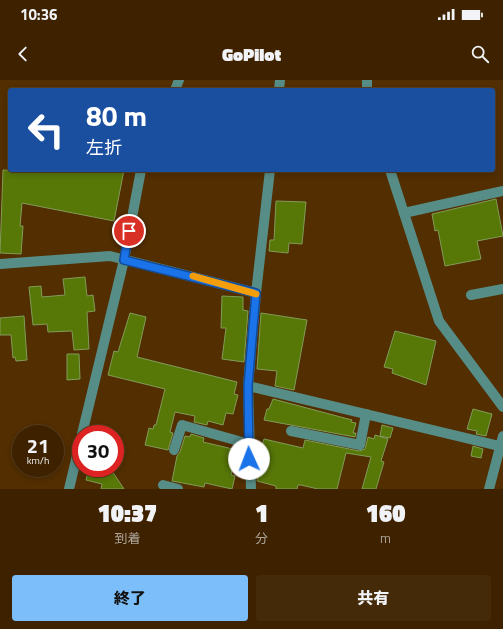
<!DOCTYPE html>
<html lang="ja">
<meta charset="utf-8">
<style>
body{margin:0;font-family:"Titillium Web","Noto Sans JP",sans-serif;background:#452a0a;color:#f1f3f6;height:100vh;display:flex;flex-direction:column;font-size:15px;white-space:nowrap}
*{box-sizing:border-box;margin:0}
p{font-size:13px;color:#ada499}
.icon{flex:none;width:22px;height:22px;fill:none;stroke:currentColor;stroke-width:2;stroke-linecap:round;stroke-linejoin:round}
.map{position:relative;height:409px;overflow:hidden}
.drawer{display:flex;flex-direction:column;background:#3e2200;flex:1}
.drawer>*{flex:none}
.hud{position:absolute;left:8px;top:8px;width:487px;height:84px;border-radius:4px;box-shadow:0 2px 6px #0003,0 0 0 1px #573f22;background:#1a4fa0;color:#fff;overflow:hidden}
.speed{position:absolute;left:12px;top:345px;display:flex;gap:8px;font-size:20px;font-weight:700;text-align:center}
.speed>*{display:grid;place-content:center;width:52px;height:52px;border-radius:50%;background:#3e2200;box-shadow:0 2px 6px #0003,0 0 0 1px #573f22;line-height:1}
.speed small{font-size:10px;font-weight:400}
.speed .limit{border:6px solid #d22;background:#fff;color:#111}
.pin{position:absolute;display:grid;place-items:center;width:34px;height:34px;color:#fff;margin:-17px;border:2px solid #fff;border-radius:50%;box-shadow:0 1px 4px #0007}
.me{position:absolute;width:44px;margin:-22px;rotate:358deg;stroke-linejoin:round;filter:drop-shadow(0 0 3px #0008)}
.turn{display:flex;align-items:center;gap:14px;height:84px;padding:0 12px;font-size:18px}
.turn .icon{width:52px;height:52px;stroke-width:2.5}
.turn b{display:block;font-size:28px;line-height:34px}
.eta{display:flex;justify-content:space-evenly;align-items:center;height:68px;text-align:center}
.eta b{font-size:24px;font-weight:800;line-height:28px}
.cta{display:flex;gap:8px;margin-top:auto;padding:8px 12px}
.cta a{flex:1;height:46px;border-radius:4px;background:#7cbef9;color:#111;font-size:16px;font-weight:800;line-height:46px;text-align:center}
.cta a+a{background:#452a0a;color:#f1f3f6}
.status{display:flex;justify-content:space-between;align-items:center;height:28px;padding:0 20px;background:#3e2200;direction:ltr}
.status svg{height:11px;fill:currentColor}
header{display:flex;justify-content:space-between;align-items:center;height:52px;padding:0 12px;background:#3e2200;font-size:18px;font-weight:800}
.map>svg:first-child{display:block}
.building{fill:#577707;stroke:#829c59}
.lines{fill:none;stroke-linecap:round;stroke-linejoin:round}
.minor{stroke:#578d87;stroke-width:10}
.route-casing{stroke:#114b97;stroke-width:10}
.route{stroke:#1a73e8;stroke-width:7}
.slow{stroke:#f59e0b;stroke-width:7}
</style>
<div class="status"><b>10:36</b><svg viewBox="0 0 49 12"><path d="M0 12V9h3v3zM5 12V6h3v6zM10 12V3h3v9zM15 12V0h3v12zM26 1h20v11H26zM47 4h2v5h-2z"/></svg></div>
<header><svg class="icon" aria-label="back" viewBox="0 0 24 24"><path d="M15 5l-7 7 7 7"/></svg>GoPilot<svg class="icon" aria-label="search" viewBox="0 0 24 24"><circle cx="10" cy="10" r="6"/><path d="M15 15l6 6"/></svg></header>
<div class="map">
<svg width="503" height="409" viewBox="0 0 503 409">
<rect width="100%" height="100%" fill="#522e00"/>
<!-- building -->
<g class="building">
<path d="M 3,90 L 33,91 L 124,90 L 114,141 L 22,123 L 20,146 L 23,146 L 21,174 L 0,173 Z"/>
<path d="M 496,119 L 503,156 L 477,161 L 481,179 L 445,186 L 438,150 L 435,151 L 432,134 Z"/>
<path d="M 276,121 L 306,122 L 302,164 L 289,163 L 288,173 L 269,171 L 270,160 L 274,160 Z"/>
<path d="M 85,197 L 87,216 L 93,215 L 95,231 L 87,232 L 89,269 L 74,270 L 72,251 L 48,252 L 47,244 L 33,245 L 29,207 L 41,206 L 42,217 L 65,215 L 63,199 Z"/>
<path d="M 222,216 L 243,217 L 243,230 L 248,231 L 244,282 L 222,279 L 226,248 L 221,248 Z"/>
<path d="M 130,233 L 146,237 L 137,277 L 237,302 L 234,314 L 238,315 L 233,334 L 226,333 L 223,345 L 208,341 L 207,345 L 194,342 L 195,336 L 175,332 L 170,352 L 173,353 L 168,370 L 145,365 L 149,348 L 153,349 L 154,345 L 156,345 L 165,309 L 108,295 L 114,271 L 118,272 Z"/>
<path d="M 261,233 L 307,240 L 294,310 L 275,306 L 277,291 L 257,289 Z"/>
<path d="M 24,236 L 27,280 L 16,281 L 15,277 L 13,278 L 11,255 L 0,255 L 0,238 Z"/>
<path d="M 395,251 L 436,261 L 426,305 L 392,293 L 393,289 L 384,287 Z"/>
<path d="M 67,274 L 79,274 L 80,299 L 67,300 Z"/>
<path d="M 273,319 L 352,340 L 351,342 L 356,343 L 353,353 L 356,353 L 355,357 L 264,340 L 267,329 L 269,329 Z"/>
<path d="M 473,329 L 492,334 L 486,356 L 476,354 L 477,351 L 467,349 Z"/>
<path d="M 382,345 L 393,348 L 390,358 L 380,356 Z"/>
<path d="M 191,354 L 204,358 L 203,362 L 237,370 L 231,395 L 235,396 L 232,409 L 205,403 L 204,407 L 172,401 L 177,376 L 180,372 L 185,356 L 190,357 Z"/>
<path d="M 375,355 L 388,359 L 381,381 L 384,382 L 376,409 L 362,409 L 371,377 L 346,373 L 337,409 L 318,409 L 301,405 L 298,405 L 297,409 L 276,409 L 276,406 L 257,401 L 259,387 L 257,387 L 257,380 L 264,359 L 303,368 L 305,360 L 359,371 L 365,369 L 368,357 L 374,359 Z"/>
<path d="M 473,366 L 483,369 L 481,378 L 471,376 Z"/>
<path d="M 89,388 L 110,388 L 124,409 L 101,409 L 102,404 L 86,400 Z"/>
</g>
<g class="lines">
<!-- minor -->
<g class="minor">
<path d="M 367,0 L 367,10"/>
<path d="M 175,10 L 179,0"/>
<path d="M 279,10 L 280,0"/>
<path d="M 390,90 L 439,241 L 503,327"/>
<path d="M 404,133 L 503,111"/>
<path d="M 0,184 L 110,176 L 256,213"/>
<path d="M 471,215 L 503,209"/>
<path d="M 248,306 L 503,367"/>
<path d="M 291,351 L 360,365 L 366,334"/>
<path d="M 82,354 L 124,180 L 141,90"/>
<path d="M 174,370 L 182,345 L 249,364"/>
<path d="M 163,405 L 178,409"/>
<path d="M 69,409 L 81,359"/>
<path d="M 251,409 L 248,306 L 256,213 L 270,90"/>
<path d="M 489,409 L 503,356"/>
</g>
</g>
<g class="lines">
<defs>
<path id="route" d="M 129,151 L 124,180 L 256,213 L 248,306 L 249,379"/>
</defs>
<!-- route casing -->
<use href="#route" class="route-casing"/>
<!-- route -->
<use href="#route" class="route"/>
<!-- slow -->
<path class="slow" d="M 193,196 L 256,214"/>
</g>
</svg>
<div class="speed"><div>21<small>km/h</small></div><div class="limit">30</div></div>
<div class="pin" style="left:129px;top:151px;background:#d93025"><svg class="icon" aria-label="arrive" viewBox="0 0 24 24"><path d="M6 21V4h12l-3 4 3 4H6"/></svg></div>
<svg class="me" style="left:249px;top:379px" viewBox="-20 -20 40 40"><circle r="19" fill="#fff"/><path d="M0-13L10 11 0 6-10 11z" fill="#1a73e8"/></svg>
<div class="hud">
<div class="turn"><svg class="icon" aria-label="left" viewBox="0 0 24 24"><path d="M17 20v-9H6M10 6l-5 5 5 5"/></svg><div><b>80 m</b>左折</div></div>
</div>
</div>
<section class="drawer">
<div class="eta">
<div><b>10:37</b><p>到着</p></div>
<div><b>1</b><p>分</p></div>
<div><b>160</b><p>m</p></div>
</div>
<div class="cta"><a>終了</a><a>共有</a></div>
</section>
